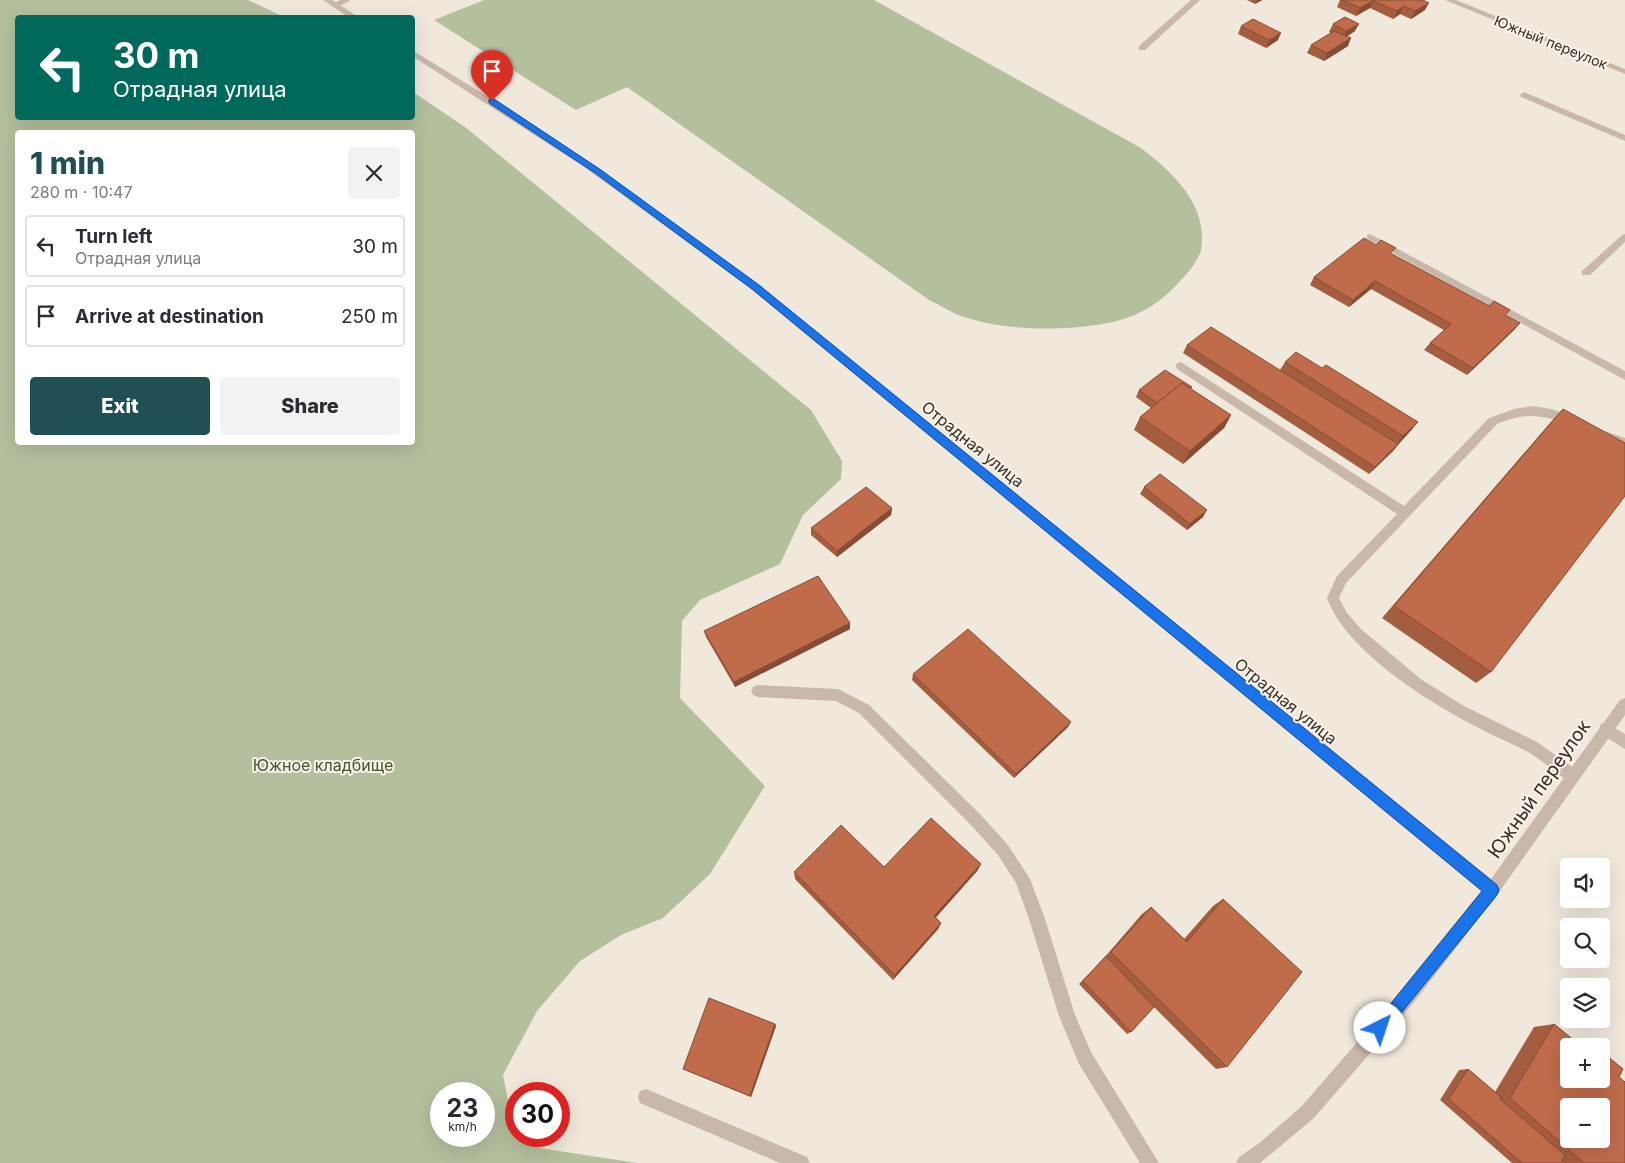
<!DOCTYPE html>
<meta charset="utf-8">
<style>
body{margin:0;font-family:Inter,sans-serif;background:#f2f2f3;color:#2b2b33;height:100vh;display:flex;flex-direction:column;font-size:19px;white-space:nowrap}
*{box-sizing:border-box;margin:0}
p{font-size:16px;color:#7c7c81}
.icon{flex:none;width:28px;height:28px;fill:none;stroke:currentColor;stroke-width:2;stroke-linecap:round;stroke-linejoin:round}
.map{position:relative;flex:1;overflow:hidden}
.panel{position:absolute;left:15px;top:130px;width:400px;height:315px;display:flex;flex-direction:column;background:#fff;border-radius:5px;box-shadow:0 5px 20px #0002}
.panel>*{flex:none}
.top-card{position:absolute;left:15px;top:15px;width:400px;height:105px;border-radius:5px;box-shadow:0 5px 20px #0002;background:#00695c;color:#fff;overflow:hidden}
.tools{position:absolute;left:1560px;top:858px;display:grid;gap:10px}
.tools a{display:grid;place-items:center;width:50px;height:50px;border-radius:5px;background:#fff;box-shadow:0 5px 20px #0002;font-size:25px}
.speed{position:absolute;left:430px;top:1082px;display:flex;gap:10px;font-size:25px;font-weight:700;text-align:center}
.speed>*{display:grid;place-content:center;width:65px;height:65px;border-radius:50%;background:#fff;box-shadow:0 5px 20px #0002;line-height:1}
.speed small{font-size:12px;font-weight:400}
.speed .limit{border:8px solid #d22;background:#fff;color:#111}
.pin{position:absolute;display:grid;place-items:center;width:42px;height:42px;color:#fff;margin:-51px -21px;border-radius:50% 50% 50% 0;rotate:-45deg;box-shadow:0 0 5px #0007}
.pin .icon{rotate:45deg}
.me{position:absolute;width:55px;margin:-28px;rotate:41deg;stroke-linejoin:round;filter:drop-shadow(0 0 4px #0008)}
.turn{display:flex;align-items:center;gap:18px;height:105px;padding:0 15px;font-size:22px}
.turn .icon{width:65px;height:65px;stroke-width:2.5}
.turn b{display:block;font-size:35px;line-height:42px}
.round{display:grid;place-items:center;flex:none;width:52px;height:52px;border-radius:5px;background:#f2f2f3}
.headline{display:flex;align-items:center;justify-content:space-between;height:85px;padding:0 15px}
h1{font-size:30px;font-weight:800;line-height:38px;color:#205056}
.button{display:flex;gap:10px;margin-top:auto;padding:10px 15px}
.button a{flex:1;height:58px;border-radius:5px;background:#205056;color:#fff;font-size:20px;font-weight:800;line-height:58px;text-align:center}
.button a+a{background:#f2f2f3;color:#2b2b33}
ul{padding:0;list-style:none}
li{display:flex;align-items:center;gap:15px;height:62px;margin:0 10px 8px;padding:0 5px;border:2px solid #e1e1e2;border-radius:5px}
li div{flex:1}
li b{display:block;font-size:19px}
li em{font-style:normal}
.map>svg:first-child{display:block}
.green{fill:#b3bf9d;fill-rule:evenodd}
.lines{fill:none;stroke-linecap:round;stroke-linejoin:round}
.service{fill:#c9b8a9;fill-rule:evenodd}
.minor{fill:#c9b8a9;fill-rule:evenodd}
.wall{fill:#a55d40}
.shaded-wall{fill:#864c34}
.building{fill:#c06c4b;stroke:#864c34;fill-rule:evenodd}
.route{fill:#1a73e8;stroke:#114b97}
.labels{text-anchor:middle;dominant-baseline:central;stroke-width:4;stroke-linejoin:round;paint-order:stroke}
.far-street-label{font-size:14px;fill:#362d28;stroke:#f9f2e9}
.street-label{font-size:16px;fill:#362d28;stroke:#f9f2e9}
.park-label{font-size:16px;fill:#44532d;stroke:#f9f2e9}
.near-street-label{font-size:19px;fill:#362d28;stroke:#f9f2e9}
</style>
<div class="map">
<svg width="1625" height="1163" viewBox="0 0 1625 1163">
<rect width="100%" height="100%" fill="#f1e8dc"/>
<!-- green -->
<g class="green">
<path d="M 0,0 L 248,0 L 284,17 L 18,18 L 18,118 L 412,118 L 413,92 L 465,127 L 811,410 L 842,461 L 841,479 L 803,515 L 780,564 L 700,600 L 682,621 L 680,698 L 765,786 L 710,874 L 663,918 L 621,935 L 580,961 L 537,1011 L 503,1075 L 512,1120 L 516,1124 L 516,1136 L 528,1136 L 540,1148 L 637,1163 L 0,1163 ZM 18,132 L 412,132 L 412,442 L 18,442 ZM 441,1094 L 484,1094 L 484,1136 L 441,1136 Z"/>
<path d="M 484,0 L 874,0 L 1141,148 C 1172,172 1209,205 1201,250 C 1198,261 1188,273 1180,281 C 1164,300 1141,315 1117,321 C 1071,332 1000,332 956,314 C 947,310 938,304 929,300 L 627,87 L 576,110 L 434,20 Z"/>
</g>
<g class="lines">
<!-- service -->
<g class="service">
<path d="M 340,0 L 351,0 L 338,7 L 331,5 Z"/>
<path d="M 1191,0 L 1200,0 L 1145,50 L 1139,50 L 1139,46 Z"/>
<path d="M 1524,92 L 1625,135 L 1625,141 L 1521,97 L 1520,95 Z"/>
<path d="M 1370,234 L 1625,371 L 1625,380 L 1367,239 L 1367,235 Z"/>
<path d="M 1625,234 L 1625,242 L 1590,275 L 1582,275 L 1582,271 L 1622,235 Z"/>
<path d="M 1181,362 L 1404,506 L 1489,418 L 1514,409 L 1533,406 L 1551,409 L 1577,418 L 1579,421 L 1573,425 C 1542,416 1528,411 1497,424 L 1346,583 L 1339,598 L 1347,613 L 1361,629 L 1422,680 L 1464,706 L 1537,742 L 1578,771 L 1580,776 L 1578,781 L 1573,783 L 1568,781 C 1554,772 1542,760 1528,752 C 1511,743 1493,736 1477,727 C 1428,702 1346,651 1327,598 L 1337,576 L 1397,514 L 1177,369 L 1176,366 L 1177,363 Z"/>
<path d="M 1605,431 L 1625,438 L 1625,447 L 1601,438 L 1599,435 Z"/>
<path d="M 758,685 L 838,689 L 869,705 L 980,814 L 1008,845 L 1030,879 L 1045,919 L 1075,1015 L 1091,1052 L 1159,1163 L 1140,1163 L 1079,1064 L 1059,1016 L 1029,919 L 1016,883 L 998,855 L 970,824 L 859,713 L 836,701 L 758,697 L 753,695 L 751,691 L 753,687 Z"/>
<path d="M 1606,723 L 1625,734 L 1625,749 L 1601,734 L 1599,729 L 1601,724 Z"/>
</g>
<!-- minor -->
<g class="minor">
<path d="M 323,0 L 332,0 L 360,18 L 350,18 Z"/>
<path d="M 1445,0 L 1456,0 L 1625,69 L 1625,74 Z"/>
<path d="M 412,50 L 503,106 L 590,163 L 759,285 L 1491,879 L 1620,700 L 1625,698 L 1625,715 L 1497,895 L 1411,1006 L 1313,1119 L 1260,1163 L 1236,1163 L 1239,1157 L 1258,1144 L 1301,1107 L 1399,994 L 1482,891 L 751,289 L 584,167 L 412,56 Z"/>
<path d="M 646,1089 L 807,1157 L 810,1163 L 780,1163 L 640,1103 L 638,1097 L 640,1091 Z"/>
</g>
</g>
<!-- wall -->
<g class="wall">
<path d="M 1247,0 L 1262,0 L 1255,4 Z"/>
<path d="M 1340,0 L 1423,0 L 1425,10 L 1411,19 L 1400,14 L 1393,19 L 1370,8 L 1356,16 L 1337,7 Z"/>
<path d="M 1333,24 L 1355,31 L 1347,36 L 1348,46 L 1324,61 L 1307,53 L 1311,45 L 1331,33 L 1329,32 Z"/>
<path d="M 1241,26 L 1278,40 L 1266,48 L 1238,34 Z"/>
<path d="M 1392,254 L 1505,315 L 1520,323 L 1514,330 L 1467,375 L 1424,350 L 1430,343 L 1444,330 L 1371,289 L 1349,307 L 1310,285 L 1314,277 Z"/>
<path d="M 1187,345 L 1280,370 L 1285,362 L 1322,368 L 1418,422 L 1393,451 L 1369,474 L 1183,353 Z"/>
<path d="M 1192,387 L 1191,389 L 1231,415 L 1224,428 L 1183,464 L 1134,430 L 1140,417 L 1151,408 L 1136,397 L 1139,390 Z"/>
<path d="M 1563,409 L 1491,672 L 1476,683 L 1382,618 L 1550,423 Z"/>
<path d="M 1144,487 L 1203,517 L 1187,530 L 1140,494 Z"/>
<path d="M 892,508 L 891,515 L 837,557 L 811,535 L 811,528 Z"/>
<path d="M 850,623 L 850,629 L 735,687 L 706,637 L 704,631 Z"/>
<path d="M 913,674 L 1068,727 L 1014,778 L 912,680 Z"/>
<path d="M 981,864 L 977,871 L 935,918 L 941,923 L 938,929 L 893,980 L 795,879 L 794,872 L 884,867 Z"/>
<path d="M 1223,899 L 1227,1067 L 1216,1069 L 1154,1007 L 1131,1032 L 1127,1034 L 1079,984 L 1104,958 L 1142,914 L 1151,907 L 1184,939 L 1213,906 Z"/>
<path d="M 775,1024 L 776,1026 L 751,1097 L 683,1069 Z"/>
<path d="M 1554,1024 L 1576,1042 L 1587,1040 L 1595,1046 L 1569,1046 L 1619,1077 L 1625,1163 L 1563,1163 L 1561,1162 L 1561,1163 L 1512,1163 L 1440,1100 L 1459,1070 L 1468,1069 L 1495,1092 L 1534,1027 Z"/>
</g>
<!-- shaded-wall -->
<g class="shaded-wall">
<path d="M 1257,0 L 1262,0 L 1255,4 Z"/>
<path d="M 1373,1 L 1370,8 L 1356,16 L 1360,8 Z"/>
<path d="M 1429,3 L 1425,10 L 1411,19 L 1415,11 Z"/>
<path d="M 1404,6 L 1400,14 L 1393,19 L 1397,11 Z"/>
<path d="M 1359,24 L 1355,31 L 1343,39 L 1346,31 Z"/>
<path d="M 1281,33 L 1278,40 L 1266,48 L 1269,40 Z"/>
<path d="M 1351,38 L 1348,46 L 1324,61 L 1327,53 Z"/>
<path d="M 1375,281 L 1371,289 L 1349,307 L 1353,300 Z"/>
<path d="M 1520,323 L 1514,330 L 1467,375 L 1473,368 Z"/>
<path d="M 1231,415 L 1224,428 L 1183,464 L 1190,451 Z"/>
<path d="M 1418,422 L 1407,435 L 1392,449 L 1403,436 Z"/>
<path d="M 1398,444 L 1393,451 L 1369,474 L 1375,467 Z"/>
<path d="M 892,508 L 891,515 L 837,557 L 837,551 Z"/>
<path d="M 1207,510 L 1203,517 L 1187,530 L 1190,524 Z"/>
<path d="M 850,623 L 850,629 L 735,687 L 734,682 Z"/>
<path d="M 1071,722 L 1068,727 L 1014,778 L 1016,774 Z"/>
<path d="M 981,864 L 977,871 L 931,923 L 934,916 Z"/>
<path d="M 941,923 L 938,929 L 893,980 L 895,975 Z"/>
<path d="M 775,1024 L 776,1026 L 751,1097 L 750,1096 Z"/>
</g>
<!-- building -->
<g class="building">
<path d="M 1342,0 L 1423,0 L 1429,3 L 1415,11 L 1404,6 L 1397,11 L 1373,1 L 1360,8 Z"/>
<path d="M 1345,17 L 1359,24 L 1346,31 L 1333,24 Z"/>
<path d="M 1253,19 L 1281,33 L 1269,40 L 1241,26 Z"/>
<path d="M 1334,31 L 1351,38 L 1327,53 L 1311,45 Z"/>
<path d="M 1364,238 L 1376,245 L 1381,240 L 1396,248 L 1390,253 L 1489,306 L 1494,301 L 1510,310 L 1505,315 L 1520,323 L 1473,368 L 1430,343 L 1451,324 L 1375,281 L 1353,300 L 1314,277 Z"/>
<path d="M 1211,327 L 1398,444 L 1375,467 L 1187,345 Z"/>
<path d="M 1296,352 L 1322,368 L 1326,365 L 1418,422 L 1403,436 L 1285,362 Z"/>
<path d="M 1165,370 L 1192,387 L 1190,388 L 1182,383 L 1157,403 L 1139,390 Z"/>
<path d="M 1182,383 L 1231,415 L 1190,451 L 1140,417 Z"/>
<path d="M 1563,409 L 1625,443 L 1625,496 L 1491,672 L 1394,606 Z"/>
<path d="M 1160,474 L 1207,510 L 1190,524 L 1144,487 Z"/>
<path d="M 866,487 L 892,508 L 837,551 L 811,528 Z"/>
<path d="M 818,576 L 850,623 L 734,682 L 704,631 Z"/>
<path d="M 968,629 L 1071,722 L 1016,774 L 913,674 Z"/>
<path d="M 931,818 L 981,864 L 934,916 L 941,923 L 895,975 L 794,872 L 841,825 L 884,867 Z"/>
<path d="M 1223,899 L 1302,972 L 1227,1067 L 1111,952 L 1151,907 L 1187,942 Z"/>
<path d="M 1106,956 L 1154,1007 L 1131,1032 L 1083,981 Z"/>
<path d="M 709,998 L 775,1024 L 750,1096 L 683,1069 Z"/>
<path d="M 1554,1024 L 1581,1046 L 1569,1046 L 1569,1079 L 1601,1079 L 1601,1051 L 1623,1069 L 1619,1077 L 1625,1082 L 1625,1163 L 1584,1163 L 1510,1098 ZM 1569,1106 L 1601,1106 L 1601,1139 L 1569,1139 Z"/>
<path d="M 1587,1040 L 1595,1046 L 1584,1046 Z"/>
<path d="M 1468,1069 L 1501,1097 L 1500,1099 L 1565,1155 L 1561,1163 L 1522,1163 L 1449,1099 Z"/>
</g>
<!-- route -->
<path class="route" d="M 489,99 L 494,99 L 601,170 L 759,285 L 1497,885 L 1499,890 L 1497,895 L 1385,1033 L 1380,1036 L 1375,1033 L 1373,1028 L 1375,1023 L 1482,891 L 752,289 L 595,173 L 489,103 Z"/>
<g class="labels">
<!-- far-street labels -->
<g class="far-street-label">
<text transform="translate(1551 42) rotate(22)">Южный переулок</text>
</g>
<!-- street labels -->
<g class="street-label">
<text transform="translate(973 444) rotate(39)">Отрадная улица</text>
<text transform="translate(1286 701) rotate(39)">Отрадная улица</text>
</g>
<!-- park labels -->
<g class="park-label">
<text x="323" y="765">Южное кладбище</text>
</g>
<!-- near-street labels -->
<g class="near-street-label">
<text transform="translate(1539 789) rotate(-55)">Южный переулок</text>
</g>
</g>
</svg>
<div class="tools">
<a><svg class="icon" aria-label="sound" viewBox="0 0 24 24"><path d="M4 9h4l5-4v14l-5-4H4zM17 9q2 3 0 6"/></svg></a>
<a><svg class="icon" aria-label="search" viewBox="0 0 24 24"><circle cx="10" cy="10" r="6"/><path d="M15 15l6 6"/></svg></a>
<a><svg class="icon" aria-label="layers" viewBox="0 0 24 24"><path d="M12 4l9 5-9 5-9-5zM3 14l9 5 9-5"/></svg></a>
<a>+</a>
<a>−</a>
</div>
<div class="speed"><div>23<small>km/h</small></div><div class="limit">30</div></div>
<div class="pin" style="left:492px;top:101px;background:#d93025"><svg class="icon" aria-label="arrive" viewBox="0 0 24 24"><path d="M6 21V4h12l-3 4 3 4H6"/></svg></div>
<svg class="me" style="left:1380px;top:1028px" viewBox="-20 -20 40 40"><circle r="19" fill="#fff"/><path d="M0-13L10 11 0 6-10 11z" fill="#1a73e8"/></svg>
<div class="top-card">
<div class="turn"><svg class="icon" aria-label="left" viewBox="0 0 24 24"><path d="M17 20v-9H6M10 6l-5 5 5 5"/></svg><div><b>30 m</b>Отрадная улица</div></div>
</div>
<section class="panel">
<div class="headline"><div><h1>1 min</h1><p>280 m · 10:47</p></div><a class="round"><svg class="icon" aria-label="close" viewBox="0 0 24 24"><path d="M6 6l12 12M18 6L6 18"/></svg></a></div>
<ul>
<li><svg class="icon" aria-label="left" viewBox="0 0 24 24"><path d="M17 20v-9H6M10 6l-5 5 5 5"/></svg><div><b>Turn left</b><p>Отрадная улица</p></div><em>30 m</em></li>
<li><svg class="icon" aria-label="arrive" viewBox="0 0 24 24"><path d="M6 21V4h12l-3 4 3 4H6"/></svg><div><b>Arrive at destination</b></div><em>250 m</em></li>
</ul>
<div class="button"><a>Exit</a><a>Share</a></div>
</section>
</div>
